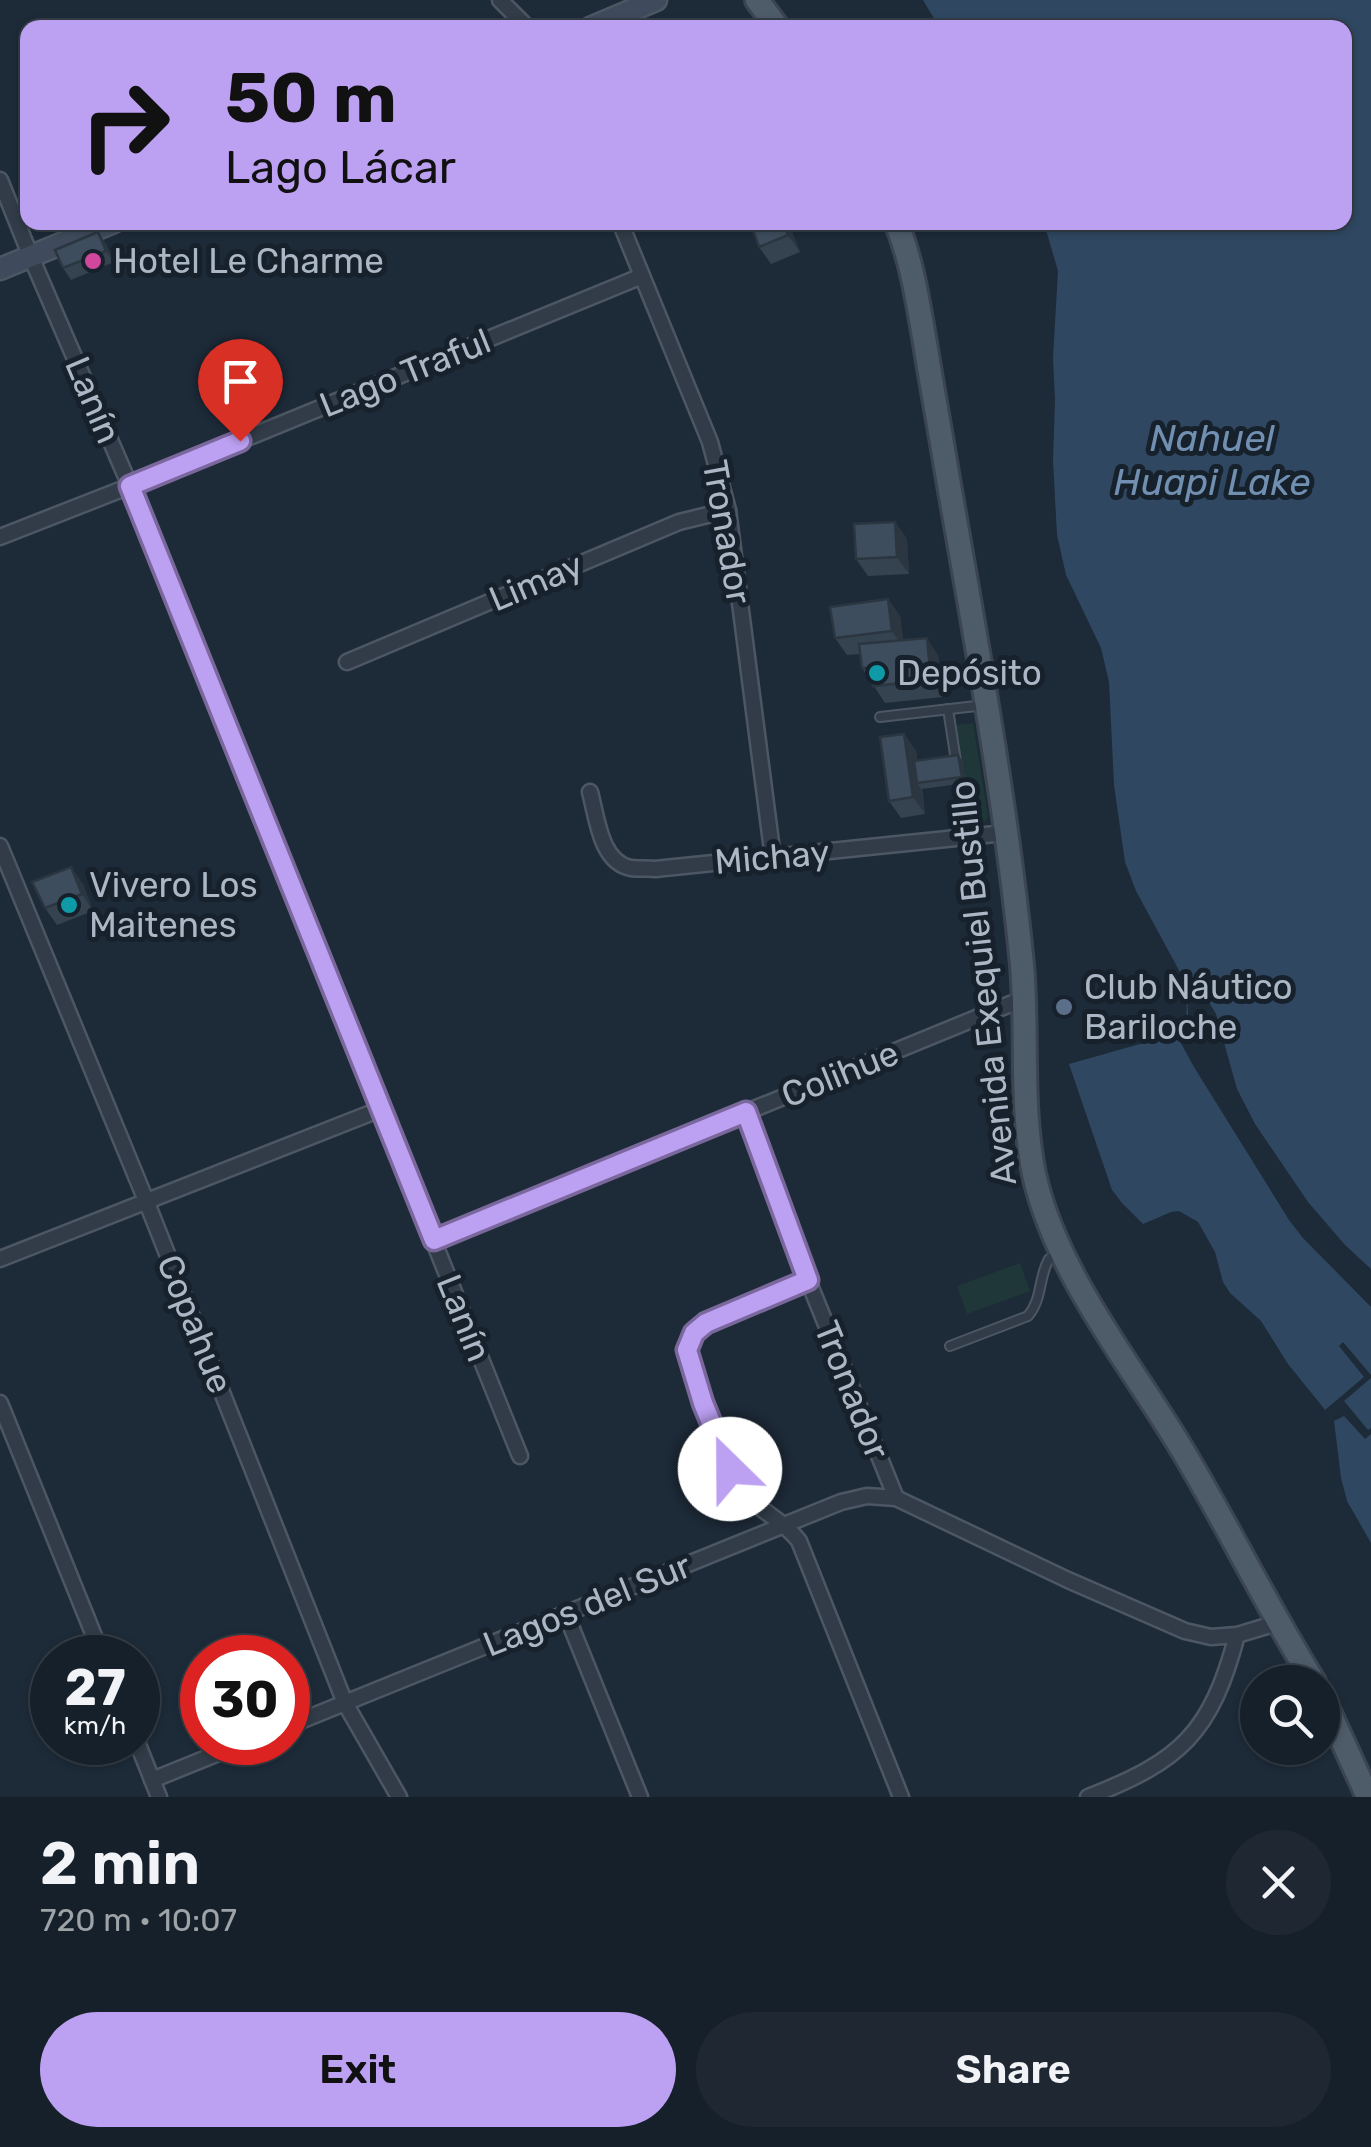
<!DOCTYPE html>
<meta charset="utf-8">
<style>
body{margin:0;font-family:Rubik,sans-serif;background:#1f2832;color:#f1f3f6;height:100vh;display:flex;flex-direction:column;font-size:38px;white-space:nowrap}
*{box-sizing:border-box;margin:0}
p{font-size:32px;color:#9ea3a8}
.icon{flex:none;width:55px;height:55px;fill:none;stroke:currentColor;stroke-width:2;stroke-linecap:round;stroke-linejoin:round}
.map{position:relative;height:1797px;overflow:hidden}
.panel{display:flex;flex-direction:column;background:#16202a;flex:1}
.panel>*{flex:none}
.hud{position:absolute;left:20px;top:20px;width:1332px;height:210px;border-radius:20px;box-shadow:0 2px 8px #0004,0 0 0 2px #353e47;background:#bca0f2;color:#111;overflow:hidden}
.fabs{position:absolute;left:1240px;top:1665px;display:grid;gap:20px}
.fabs a{display:grid;place-items:center;width:100px;height:100px;border-radius:50%;background:#16202a;box-shadow:0 2px 8px #0004,0 0 0 2px #353e47;font-size:50px}
.speed{position:absolute;left:30px;top:1635px;display:flex;gap:20px;font-size:50px;font-weight:700;text-align:center}
.speed>*{display:grid;place-content:center;width:130px;height:130px;border-radius:50%;background:#16202a;box-shadow:0 2px 8px #0004,0 0 0 2px #353e47;line-height:1}
.speed small{font-size:25px;font-weight:400}
.speed .limit{border:15px solid #d22;background:#fff;color:#111}
.pin{position:absolute;display:grid;place-items:center;width:85px;height:85px;color:#fff;margin:-102px -42px;border-radius:50% 50% 50% 0;rotate:-45deg;box-shadow:0 0 10px #0007}
.pin .icon{rotate:45deg}
.me{position:absolute;width:110px;margin:-55px;rotate:337deg;stroke-linejoin:round;filter:drop-shadow(0 0 8px #0008)}
.turn{display:flex;align-items:center;gap:35px;height:210px;padding:0 40px;font-size:45px}
.turn .icon{width:130px;height:130px;stroke-width:2.5}
.turn b{display:block;font-size:70px;line-height:85px}
.round{display:grid;place-items:center;flex:none;width:105px;height:105px;border-radius:52px;background:#1f2832}
.head{display:flex;align-items:center;justify-content:space-between;height:170px;padding:0 40px}
h1{font-size:60px;font-weight:600;line-height:75px}
.button{display:flex;gap:20px;margin-top:auto;padding:20px 40px}
.button a{flex:1;height:115px;border-radius:60px;background:#bca0f2;color:#111;font-size:40px;font-weight:600;line-height:115px;text-align:center}
.button a+a{background:#1f2832;color:#f1f3f6}
.map>svg:first-child{display:block}
.green{fill:#1f3739}
.water{fill:#2f4761}
.pier{fill:#1d2a38}
.lines{fill:none;stroke-linecap:round;stroke-linejoin:round}
.lane-casing{stroke:#4c5763;stroke-width:12}
.street-casing{stroke:#4c5763;stroke-width:19}
.secondary-casing{stroke:#4c5763;stroke-width:25}
.primary-casing{stroke:#3b4551;stroke-width:28}
.lane{stroke:#313c48;stroke-width:8}
.street{stroke:#313c48;stroke-width:14}
.secondary{stroke:#3f4b5c;stroke-width:20}
.primary{stroke:#4e5b69;stroke-width:22}
.wall{fill:#354250}
.shaded-wall{fill:#2b3641}
.building{fill:#3e4d5d;stroke:#2b3641;stroke-width:2.5}
.route-casing{stroke:#7a689d;stroke-width:25}
.route{stroke:#bca0f2;stroke-width:18}
.hotel-dot{fill:#d1479c;stroke:#17212c;stroke-width:4}
.culture-dot{fill:#0f9aa8;stroke:#17212c;stroke-width:4}
.service-dot{fill:#5c6f8a;stroke:#17212c;stroke-width:4}
.labels{text-anchor:middle;dominant-baseline:central;stroke-width:10;stroke-linejoin:round;paint-order:stroke}
.poi-label{font-size:35px;fill:#abb7c5;stroke:#17212c;text-anchor:start}
.street-label{font-size:35px;fill:#abb7c5;stroke:#17212c}
.water-label{font-size:38px;font-style:italic;fill:#708fb1;stroke:#17212c}
</style>
<div class="map">
<svg width="1371" height="1797" viewBox="0 0 1371 1797">
<rect width="100%" height="100%" fill="#1d2a38"/>
<!-- green -->
<g class="green">
<path d="M 973,723 L 988,815 L 987,820 L 981,823 L 975,820 L 970,811 L 956,725 Z"/>
<path d="M 1020,1263 L 1030,1291 L 967,1314 L 957,1286 Z"/>
</g>
<!-- water -->
<path class="water" d="M 923,0 L 1371,0 L 1371,1543 L 1347,1501 L 1341,1478 L 1334,1421 L 1288,1364 L 1261,1321 L 1230,1293 L 1223,1282 L 1215,1252 L 1198,1222 L 1179,1211 L 1171,1212 L 1143,1224 L 1122,1203 L 1112,1190 L 1069,1064 L 1186,1031 L 1187,994 L 1181,974 L 1136,891 L 1125,862 L 1114,785 L 1109,682 L 1101,648 L 1066,575 L 1057,535 L 1053,461 L 1055,400 L 1053,358 L 1058,271 L 1044,223 L 1345,222 L 1345,28 L 939,27 Z"/>
<!-- pier -->
<g class="pier">
<path d="M 1181,974 L 1204,994 L 1216,1014 L 1237,1089 L 1255,1124 L 1308,1202 L 1345,1245 L 1371,1269 L 1371,1307 L 1303,1238 L 1289,1220 L 1194,1067 L 1176,1034 L 1187,1030 L 1188,1012 L 1187,994 Z"/>
<path d="M 1343,1342 L 1371,1375 L 1371,1378 L 1344,1401 L 1368,1430 L 1371,1428 L 1371,1434 L 1365,1439 L 1344,1416 L 1334,1421 L 1325,1410 L 1364,1377 L 1339,1346 Z"/>
</g>
<g class="lines">
<defs>
<g id="lane">
<path d="M 948,709 L 968,839"/>
<path d="M 880,717 L 985,705"/>
<path d="M 950,1346 L 1028,1316 C 1043,1298 1038,1278 1049,1259 L 1058,1255"/>
</g>
<g id="street">
<path d="M 500,0 L 528,28"/>
<path d="M 0,180 L 31,257 L 130,486 L 520,1456"/>
<path d="M 620,222 L 710,442 L 728,510 L 773,858"/>
<path d="M 0,537 L 130,486 L 642,276"/>
<path d="M 347,662 L 679,522 L 728,510"/>
<path d="M 590,792 C 597,817 600,862 631,868 C 638,869 648,868 655,869 L 1005,833"/>
<path d="M 0,846 L 147,1203 L 345,1703 L 399,1797"/>
<path d="M 746,1112 L 808,1280 L 896,1498"/>
<path d="M 434,1240 L 1025,998"/>
<path d="M 0,1259 L 381,1109"/>
<path d="M 808,1280 L 706,1323 C 698,1330 690,1336 688,1348 C 683,1371 730,1474 746,1494 C 763,1514 782,1519 799,1541 L 901,1797"/>
<path d="M 0,1403 L 103,1658"/>
<path d="M 566,1614 L 640,1797"/>
<path d="M 288,1726 L 841,1502 L 867,1496 L 896,1498 L 1068,1580 L 1185,1631 L 1211,1637 L 1237,1635 L 1277,1623"/>
<path d="M 137,1742 L 159,1797"/>
<path d="M 152,1780 L 246,1742"/>
<path d="M 1088,1797 C 1181,1761 1211,1733 1237,1635"/>
</g>
<g id="secondary">
<path d="M 590,28 L 656,0"/>
<path d="M 0,269 L 114,222"/>
</g>
<g id="primary">
<path d="M 757,0 L 778,28"/>
<path d="M 896,222 C 912,261 918,303 925,343 C 932,387 940,430 947,473 C 975,636 1006,800 1022,965 C 1028,1034 1020,1105 1034,1174 C 1055,1271 1129,1362 1180,1446 C 1227,1524 1266,1605 1314,1682"/>
<path d="M 1322,1696 L 1368,1797"/>
</g>
</defs>
<!-- lane casing -->
<use href="#lane" class="lane-casing"/>
<!-- street casing -->
<use href="#street" class="street-casing"/>
<!-- secondary casing -->
<use href="#secondary" class="secondary-casing"/>
<!-- primary casing -->
<use href="#primary" class="primary-casing"/>
<!-- lane -->
<use href="#lane" class="lane"/>
<!-- street -->
<use href="#street" class="street"/>
<!-- secondary -->
<use href="#secondary" class="secondary"/>
<!-- primary -->
<use href="#primary" class="primary"/>
</g>
<!-- wall -->
<g class="wall">
<path d="M 747,222 L 788,222 L 800,252 L 771,264 L 759,247 L 754,232 Z"/>
<path d="M 98,232 L 106,244 L 114,262 L 71,280 L 63,268 Z"/>
<path d="M 895,522 L 907,539 L 909,574 L 868,576 L 856,559 Z"/>
<path d="M 888,599 L 900,616 L 903,640 L 938,655 L 943,697 L 885,703 L 862,668 L 860,654 L 847,655 L 835,638 Z"/>
<path d="M 904,734 L 916,751 L 917,760 L 958,755 L 962,760 L 966,783 L 922,789 L 925,814 L 901,818 L 889,801 Z"/>
<path d="M 83,884 L 93,911 L 57,925 L 45,908 Z"/>
</g>
<!-- shaded-wall -->
<g class="shaded-wall">
<path d="M 783,222 L 788,222 L 800,252 L 788,235 Z"/>
<path d="M 98,232 L 106,244 L 114,262 L 106,251 Z"/>
<path d="M 895,522 L 907,539 L 909,574 L 897,557 Z"/>
<path d="M 888,599 L 900,616 L 904,648 L 892,631 Z"/>
<path d="M 927,638 L 938,655 L 943,697 L 931,680 Z"/>
<path d="M 904,734 L 916,751 L 921,783 L 917,783 L 921,789 L 925,814 L 913,797 Z"/>
<path d="M 958,755 L 962,760 L 966,783 L 962,777 Z"/>
<path d="M 71,867 L 83,884 L 93,911 L 82,894 Z"/>
</g>
<!-- building -->
<g class="building">
<path d="M 750,222 L 783,222 L 788,235 L 759,247 Z"/>
<path d="M 98,232 L 106,251 L 63,268 L 55,250 Z"/>
<path d="M 895,522 L 897,557 L 856,559 L 854,524 Z"/>
<path d="M 888,599 L 892,631 L 835,638 L 830,607 Z"/>
<path d="M 927,638 L 931,680 L 873,686 L 872,668 L 862,668 L 859,644 Z"/>
<path d="M 904,734 L 913,797 L 889,801 L 880,737 Z"/>
<path d="M 958,755 L 962,777 L 917,783 L 914,761 Z"/>
<path d="M 71,867 L 82,894 L 45,908 L 32,882 Z"/>
</g>
<g class="lines">
<defs>
<path id="route" d="M 240,441 L 130,486 L 434,1240 L 746,1112 L 808,1280 L 706,1323 L 694,1333 L 687,1350 L 703,1403 L 730,1469"/>
</defs>
<!-- route casing -->
<use href="#route" class="route-casing"/>
<!-- route -->
<use href="#route" class="route"/>
</g>
<!-- markers -->
<circle class="hotel-dot" cx="93" cy="261" r="10"/>
<g class="culture-dot">
<circle cx="877" cy="673" r="10"/>
<circle cx="69" cy="905" r="10"/>
</g>
<circle class="service-dot" cx="1064" cy="1007" r="10"/>
<g class="labels">
<!-- poi labels -->
<g class="poi-label">
<text x="113" y="261">Hotel Le Charme</text>
<text x="897" y="673">Depósito</text>
<text x="89" y="885">Vivero Los<tspan x="89" dy="40">Maitenes</tspan></text>
<text x="1084" y="987">Club Náutico<tspan x="1084" dy="40">Bariloche</tspan></text>
</g>
<!-- street labels -->
<g class="street-label">
<text transform="translate(405 373) rotate(-22)">Lago Traful</text>
<text transform="translate(93 400) rotate(67)">Lanín</text>
<text transform="translate(727 532) rotate(80)">Tronador</text>
<text transform="translate(536 582) rotate(-23)">Limay</text>
<text transform="translate(772 857) rotate(-5)">Michay</text>
<text transform="translate(983 983) rotate(-96)">Avenida Exequiel Bustillo</text>
<text transform="translate(840 1074) rotate(-22)">Colihue</text>
<text transform="translate(464 1318) rotate(68)">Lanín</text>
<text transform="translate(195 1324) rotate(68)">Copahue</text>
<text transform="translate(852 1390) rotate(68)">Tronador</text>
<text transform="translate(587 1605) rotate(-22)">Lagos del Sur</text>
</g>
<!-- water labels -->
<g class="water-label">
<text x="1212" y="438">Nahuel<tspan x="1212" dy="44">Huapi Lake</tspan></text>
</g>
</g>
</svg>
<div class="fabs">
<a><svg class="icon" aria-label="search" viewBox="0 0 24 24"><circle cx="10" cy="10" r="6"/><path d="M15 15l6 6"/></svg></a>
</div>
<div class="speed"><div>27<small>km/h</small></div><div class="limit">30</div></div>
<div class="pin" style="left:240px;top:441px;background:#d93025"><svg class="icon" aria-label="arrive" viewBox="0 0 24 24"><path d="M6 21V4h12l-3 4 3 4H6"/></svg></div>
<svg class="me" style="left:730px;top:1469px" viewBox="-20 -20 40 40"><circle r="19" fill="#fff"/><path d="M0-13L10 11 0 6-10 11z" fill="#bca0f2"/></svg>
<div class="hud">
<div class="turn"><svg class="icon" aria-label="right" viewBox="0 0 24 24"><path d="M7 20v-9h11M14 6l5 5-5 5"/></svg><div><b>50 m</b>Lago Lácar</div></div>
</div>
</div>
<section class="panel">
<div class="head"><div><h1>2 min</h1><p>720 m · 10:07</p></div><a class="round"><svg class="icon" aria-label="close" viewBox="0 0 24 24"><path d="M6 6l12 12M18 6L6 18"/></svg></a></div>
<div class="button"><a>Exit</a><a>Share</a></div>
</section>
